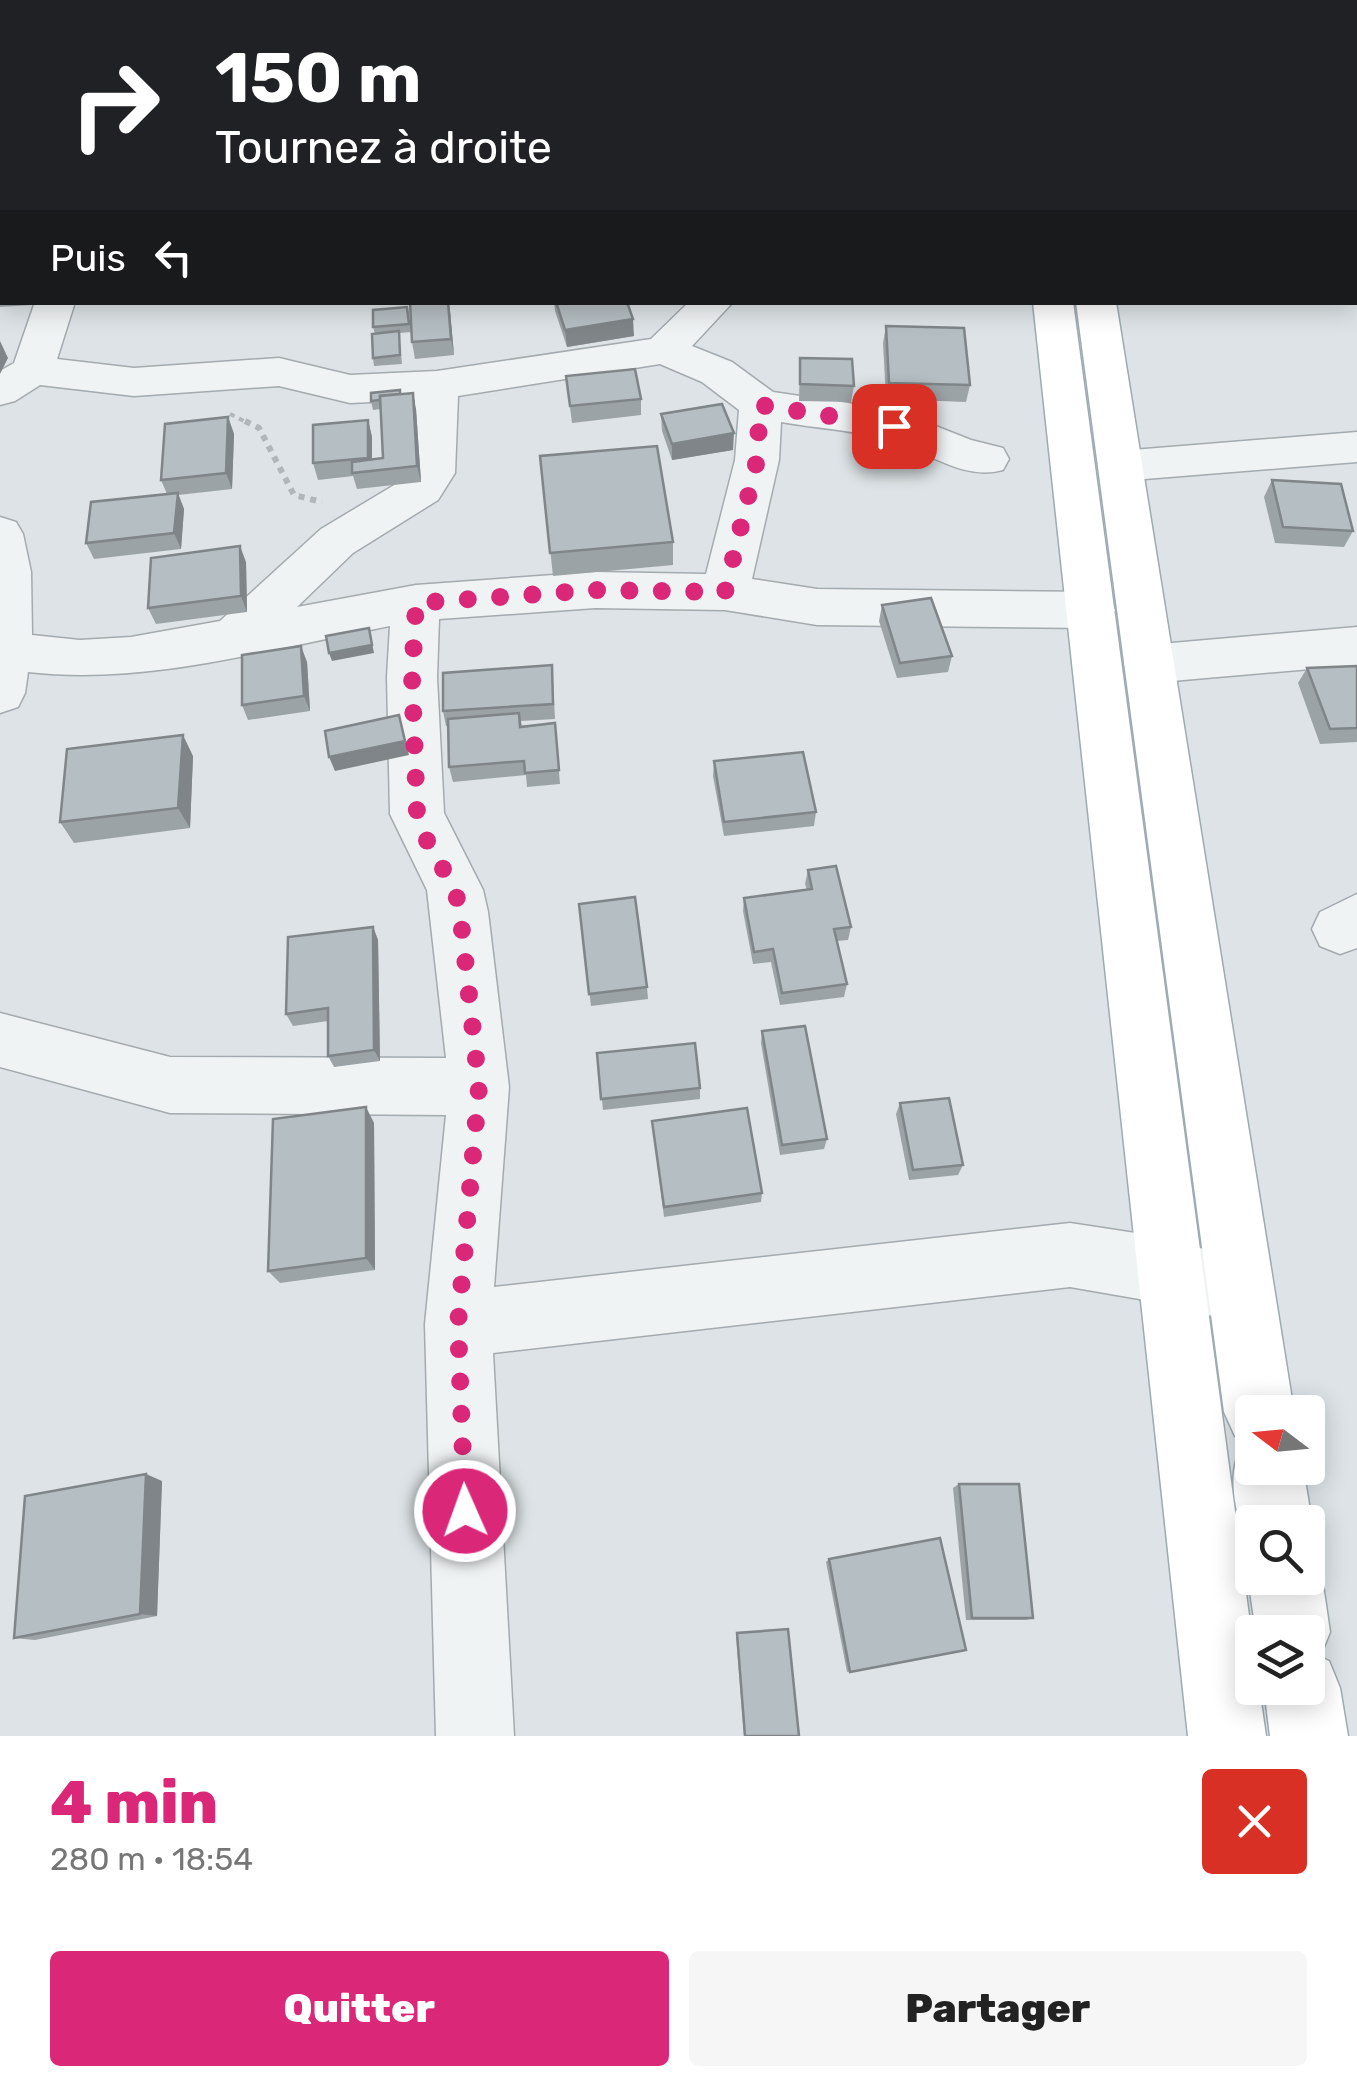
<!DOCTYPE html>
<html lang="fr">
<meta charset="utf-8">
<style>
body{margin:0;font-family:Rubik,sans-serif;background:#f6f6f6;color:#222;height:100vh;display:flex;flex-direction:column;font-size:38px;white-space:nowrap}
*{box-sizing:border-box;margin:0}
p{font-size:32px;color:#767676}
.icon{flex:none;width:55px;height:55px;fill:none;stroke:currentColor;stroke-width:2;stroke-linecap:round;stroke-linejoin:round}
.map{position:relative;height:1736px;overflow:hidden}
.drawer{display:flex;flex-direction:column;background:#fff;flex:1}
.drawer>*{flex:none}
.guide{position:absolute;left:0px;top:0px;width:1358px;height:305px;box-shadow:0 5px 25px #0003;background:#202124;color:#fff;overflow:hidden}
.needle{width:65px;rotate:286deg}
.tools{position:absolute;left:1235px;top:1395px;display:grid;gap:20px}
.tools a{display:grid;place-items:center;width:90px;height:90px;border-radius:10px;background:#fff;box-shadow:0 5px 25px #0003;font-size:50px}
.pin{position:absolute;display:grid;place-items:center;width:85px;height:85px;color:#fff;margin:-42px;border-radius:20px;box-shadow:0 5px 15px #0006}
.me{position:absolute;width:110px;margin:-55px;rotate:358deg;stroke-linejoin:round;filter:drop-shadow(0 0 8px #0008)}
.turn{display:flex;align-items:center;gap:35px;height:210px;padding:0 50px;font-size:45px}
.turn .icon{width:130px;height:130px;stroke-width:2.5}
.turn b{display:block;font-size:70px;line-height:85px}
.then{display:flex;align-items:center;height:95px;padding:0 50px;background:#0003;gap:20px;font-size:38px}
.round{display:grid;place-items:center;flex:none;width:105px;height:105px;border-radius:10px;background:#f6f6f6}
.summary{display:flex;align-items:center;justify-content:space-between;height:170px;padding:0 50px}
h1{font-size:60px;font-weight:800;line-height:75px;color:#db2777}
.cta{display:flex;gap:20px;margin-top:auto;padding:20px 50px}
.cta a{flex:1;height:115px;border-radius:10px;background:#db2777;color:#fff;font-size:40px;font-weight:800;line-height:115px;text-align:center}
.cta a+a{background:#f6f6f6;color:#222}
.map>svg:first-child{display:block}
.lines{fill:none;stroke-linecap:round;stroke-linejoin:round}
.minor-casing{stroke:#a3abaf;stroke-width:3}
.major-casing{stroke:#9eabb0;stroke-width:3}
.path-far1{stroke:#b0b6b9;stroke-width:4;stroke-dasharray:5 5;stroke-linecap:butt}
.path{stroke:#b0b6b9;stroke-width:6;stroke-dasharray:6 6;stroke-linecap:butt}
.minor{fill:#f0f3f4;fill-rule:evenodd}
.major{fill:#fff;fill-rule:evenodd}
.wall{fill:#9ca3a7}
.shaded-wall{fill:#7f8588}
.building{fill:#b5bec2;stroke:#7f8588;stroke-width:2.5}
.route{stroke:#db2777;stroke-width:18;stroke-dasharray:0 32.4}
</style>
<div class="map">
<svg width="1357" height="1736" viewBox="0 0 1357 1736">
<rect width="100%" height="100%" fill="#dde3e6"/>
<g class="lines">
<defs>
<g id="minor">
<rect x="0" y="64" width="2" height="20"/>
<path d="M 1355,134 L 1357,135 L 1357,159 L 1355,158 Z"/>
<path d="M 2,140 L 2,170 L 0,171 L 0,141 Z"/>
<path d="M 2,230 L 2,254 L 0,255 L 0,231 Z"/>
<path d="M 35,302 L 75,302 L 57,359 L 134,368 L 279,358 L 350,375 L 437,371 L 651,339 L 689,302 L 733,302 L 692,346 L 732,362 L 773,392 L 895,410 L 971,440 L 1003,448 L 1009,459 L 1003,470 C 960,482 923,447 883,438 C 850,430 815,428 781,422 L 779,460 L 752,579 L 817,589 L 1091,592 L 1108,597 L 1115,610 L 1108,623 L 1091,628 L 817,625 L 725,610 L 595,608 L 439,619 L 437,677 L 444,813 L 483,890 L 488,912 L 509,1087 L 494,1287 L 1070,1223 L 1168,1238 L 1264,1268 L 1274,1291 L 1264,1314 L 1241,1324 L 1168,1304 L 1070,1287 L 493,1353 L 514,1736 L 436,1736 L 425,1324 L 446,1115 L 170,1113 L 0,1067 L 0,1013 L 170,1057 L 446,1058 L 427,890 L 390,814 L 387,677 L 390,626 C 272,648 149,686 28,672 L 25,693 L 18,707 L 0,713 L 0,517 L 16,522 L 23,534 L 31,572 L 32,635 L 80,640 L 131,637 L 220,621 L 321,529 L 406,478 L 411,471 L 415,400 L 350,403 L 279,386 L 134,396 L 40,385 L 15,401 L 0,405 L 0,371 L 14,363 ZM 660,364 L 702,382 L 739,410 L 735,460 L 706,574 L 595,572 L 416,585 L 297,607 L 353,553 L 438,500 L 455,473 L 458,396 Z"/>
<path d="M 1357,432 L 1357,462 L 1120,481 L 1104,477 L 1098,466 L 1104,455 L 1120,451 Z"/>
<path d="M 1357,627 L 1357,665 L 1149,683 L 1131,677 L 1124,664 L 1131,651 L 1149,645 Z"/>
<path d="M 1357,894 L 1357,948 L 1340,954 L 1320,946 L 1312,929 L 1320,912 Z"/>
</g>
<g id="major">
<rect x="1035" y="0" width="32" height="2"/>
<path d="M 1033,302 L 1073,302 L 1252,1638 L 1252,1688 L 1259,1688 L 1266,1736 L 1188,1736 Z"/>
<path d="M 1076,302 L 1116,302 L 1294,1412 L 1252,1412 L 1252,1468 L 1303,1468 L 1312,1522 L 1308,1533 L 1308,1522 L 1252,1522 L 1252,1548 C 1235,1522 1223,1465 1247,1442 L 1235,1436 L 1224,1412 Z"/>
<path d="M 1308,1551 L 1322,1578 L 1330,1632 L 1320,1657 L 1329,1661 L 1340,1688 L 1348,1736 L 1270,1736 L 1264,1688 L 1308,1688 L 1308,1632 L 1256,1632 L 1248,1578 L 1252,1568 L 1252,1578 L 1308,1578 Z"/>
</g>
</defs>
<!-- minor casing -->
<use href="#minor" class="minor-casing"/>
<!-- major casing -->
<use href="#major" class="major-casing"/>
<!-- path-far1 -->
<path class="path-far1" d="M 230,414 L 250,424"/>
<!-- path -->
<path class="path" d="M 245,421 L 259,428 L 294,495 L 322,502"/>
<!-- minor -->
<use href="#minor" class="minor"/>
<!-- major -->
<use href="#major" class="major"/>
</g>
<!-- wall -->
<g class="wall">
<rect x="289" y="0" width="36" height="2"/>
<path d="M 341,0 L 401,0 L 402,2 L 341,2 Z"/>
<rect x="0" y="18" width="2" height="43"/>
<path d="M 0,258 L 2,258 L 2,302 L 48,302 L 47,304 L 0,307 Z"/>
<path d="M 410,302 L 449,302 L 454,355 L 415,359 L 412,342 Z"/>
<path d="M 554,302 L 627,302 L 634,336 L 567,347 L 555,311 Z"/>
<path d="M 407,307 L 411,332 L 399,333 L 402,364 L 374,366 L 373,358 L 375,334 L 373,327 Z"/>
<path d="M 886,326 L 970,385 L 966,402 L 886,399 L 883,343 Z"/>
<path d="M 800,358 L 854,386 L 851,402 L 799,401 Z"/>
<path d="M 566,376 L 641,399 L 641,415 L 572,423 Z"/>
<path d="M 401,394 L 416,409 L 421,482 L 357,489 L 353,476 L 318,480 L 313,463 L 368,420 L 372,437 L 372,460 L 383,458 L 381,409 L 373,410 L 371,401 Z"/>
<path d="M 661,414 L 733,450 L 672,460 L 662,431 Z"/>
<path d="M 228,417 L 234,434 L 232,489 L 178,495 L 184,509 L 181,549 L 94,559 L 86,543 L 167,494 L 161,480 Z"/>
<path d="M 540,456 L 673,542 L 673,565 L 553,576 Z"/>
<path d="M 1272,480 L 1353,531 L 1344,547 L 1275,543 L 1264,497 Z"/>
<path d="M 246,562 L 247,612 L 156,624 L 148,608 Z"/>
<path d="M 882,605 L 952,656 L 948,672 L 897,678 L 879,621 Z"/>
<path d="M 307,662 L 310,711 L 248,720 L 242,705 Z"/>
<path d="M 1357,666 L 1357,742 L 1320,744 L 1298,683 L 1307,668 Z"/>
<path d="M 553,681 L 555,719 L 521,721 L 522,726 L 555,723 L 560,784 L 527,787 L 526,775 L 453,782 L 449,767 L 449,726 L 446,726 L 443,711 Z"/>
<path d="M 193,756 L 190,828 L 74,843 L 60,822 Z"/>
<path d="M 714,762 L 816,812 L 814,826 L 724,836 L 713,776 Z"/>
<path d="M 808,870 L 851,927 L 848,940 L 837,941 L 847,984 L 844,997 L 780,1005 L 771,962 L 753,964 L 743,911 L 744,898 L 807,890 L 805,884 Z"/>
<path d="M 579,904 L 647,987 L 648,999 L 591,1006 Z"/>
<path d="M 373,927 L 378,940 L 380,1061 L 334,1067 L 328,1056 L 328,1021 L 293,1026 L 286,1014 Z"/>
<path d="M 762,1031 L 827,1139 L 824,1149 L 780,1155 L 761,1043 Z"/>
<path d="M 597,1053 L 700,1088 L 700,1099 L 603,1110 Z"/>
<path d="M 900,1103 L 963,1165 L 958,1175 L 909,1180 L 896,1114 Z"/>
<path d="M 652,1121 L 762,1193 L 761,1202 L 664,1217 Z"/>
<path d="M 374,1123 L 375,1270 L 280,1283 L 268,1271 Z"/>
<path d="M 162,1481 L 157,1616 L 35,1640 L 14,1638 Z"/>
<path d="M 959,1484 L 1033,1618 L 1026,1620 L 966,1620 L 953,1488 Z"/>
<path d="M 829,1559 L 966,1650 L 847,1672 L 826,1562 Z"/>
<path d="M 737,1633 L 799,1736 L 744,1736 L 736,1635 Z"/>
</g>
<!-- shaded-wall -->
<g class="shaded-wall">
<path d="M 448,302 L 450,310 L 454,355 L 451,339 Z"/>
<path d="M 633,319 L 634,336 L 567,347 L 565,330 Z"/>
<path d="M 0,341 L 8,358 L 0,374 Z"/>
<path d="M 413,393 L 416,409 L 421,482 L 417,466 Z"/>
<path d="M 228,417 L 234,434 L 232,489 L 226,473 Z"/>
<path d="M 368,420 L 372,437 L 372,474 L 368,458 Z"/>
<path d="M 734,433 L 733,450 L 672,460 L 672,444 Z"/>
<path d="M 178,493 L 184,509 L 181,549 L 174,533 Z"/>
<path d="M 240,546 L 246,562 L 247,612 L 241,596 Z"/>
<path d="M 369,628 L 374,653 L 332,661 L 329,653 Z"/>
<path d="M 301,646 L 307,662 L 310,711 L 304,696 Z"/>
<path d="M 399,715 L 409,755 L 335,771 L 329,757 Z"/>
<path d="M 183,735 L 193,756 L 190,828 L 178,808 Z"/>
<path d="M 373,927 L 378,940 L 380,1061 L 374,1050 Z"/>
<path d="M 366,1107 L 374,1123 L 375,1270 L 366,1258 Z"/>
<path d="M 146,1474 L 162,1481 L 157,1616 L 140,1614 Z"/>
</g>
<!-- building -->
<g class="building">
<path d="M 63,0 L 117,0 L 117,2 L 62,2 Z"/>
<rect x="200" y="0" width="42" height="2"/>
<rect x="356" y="0" width="44" height="2"/>
<rect x="899" y="0" width="20" height="2"/>
<rect x="0" y="18" width="2" height="26"/>
<rect x="0" y="258" width="2" height="32"/>
<path d="M 410,302 L 448,302 L 451,339 L 412,342 Z"/>
<path d="M 556,302 L 627,302 L 633,319 L 565,330 Z"/>
<path d="M 407,307 L 409,324 L 373,327 L 373,310 Z"/>
<path d="M 886,326 L 964,328 L 970,385 L 889,383 Z"/>
<path d="M 399,331 L 400,355 L 373,358 L 372,334 Z"/>
<path d="M 800,358 L 852,359 L 854,386 L 800,384 Z"/>
<path d="M 635,369 L 641,399 L 570,406 L 566,376 Z"/>
<path d="M 400,390 L 400,394 L 380,396 L 380,400 L 371,401 L 371,393 Z"/>
<path d="M 413,393 L 417,466 L 352,473 L 352,462 L 383,458 L 380,396 Z"/>
<path d="M 722,404 L 734,433 L 672,444 L 661,414 Z"/>
<path d="M 228,417 L 226,473 L 161,480 L 165,424 Z"/>
<path d="M 368,420 L 368,458 L 313,463 L 313,425 Z"/>
<path d="M 657,446 L 673,542 L 550,553 L 540,456 Z"/>
<path d="M 1272,480 L 1341,484 L 1353,531 L 1283,527 Z"/>
<path d="M 178,493 L 174,533 L 86,543 L 91,502 Z"/>
<path d="M 240,546 L 241,596 L 148,608 L 151,558 Z"/>
<path d="M 931,598 L 952,656 L 900,663 L 882,605 Z"/>
<path d="M 369,628 L 372,645 L 329,653 L 326,636 Z"/>
<path d="M 301,646 L 304,696 L 242,705 L 242,655 Z"/>
<path d="M 552,665 L 553,704 L 443,711 L 443,673 Z"/>
<path d="M 1357,666 L 1357,728 L 1330,729 L 1307,668 Z"/>
<path d="M 519,713 L 520,727 L 555,723 L 559,770 L 525,773 L 524,761 L 449,767 L 448,719 Z"/>
<path d="M 399,715 L 405,741 L 329,757 L 325,731 Z"/>
<path d="M 183,735 L 178,808 L 60,822 L 67,749 Z"/>
<path d="M 803,752 L 816,812 L 724,822 L 714,761 Z"/>
<path d="M 836,866 L 851,927 L 834,929 L 847,984 L 782,993 L 773,949 L 754,952 L 744,898 L 812,889 L 808,870 Z"/>
<path d="M 635,897 L 647,987 L 589,994 L 579,904 Z"/>
<path d="M 373,927 L 374,1050 L 328,1056 L 328,1008 L 286,1014 L 288,937 Z"/>
<path d="M 805,1026 L 827,1139 L 782,1145 L 762,1031 Z"/>
<path d="M 695,1043 L 700,1088 L 601,1099 L 597,1053 Z"/>
<path d="M 949,1098 L 963,1165 L 913,1170 L 900,1103 Z"/>
<path d="M 366,1107 L 366,1258 L 268,1271 L 273,1119 Z"/>
<path d="M 747,1108 L 762,1193 L 664,1207 L 652,1121 Z"/>
<path d="M 146,1474 L 140,1614 L 14,1638 L 25,1496 Z"/>
<path d="M 959,1484 L 1019,1484 L 1033,1618 L 972,1618 Z"/>
<path d="M 940,1538 L 966,1650 L 850,1672 L 829,1559 Z"/>
<path d="M 788,1629 L 799,1736 L 745,1736 L 737,1633 Z"/>
</g>
<g class="lines">
<!-- route -->
<path class="route" d="M 465,1511 L 458,1324 L 479,1087 L 460,912 L 455,890 L 425,837 L 417,814 L 412,677 L 416,603 L 595,590 L 725,592 L 757,460 L 760,405 L 894,426"/>
</g>
</svg>
<div class="tools">
<a><svg class="needle" viewBox="-14 -14 28 28"><path d="M0-13l5 13h-10z" fill="#e53935"/><path d="M0 13l5-13h-10z" fill="#767676"/></svg></a>
<a><svg class="icon" aria-label="search" viewBox="0 0 24 24"><circle cx="10" cy="10" r="6"/><path d="M15 15l6 6"/></svg></a>
<a><svg class="icon" aria-label="layers" viewBox="0 0 24 24"><path d="M12 4l9 5-9 5-9-5zM3 14l9 5 9-5"/></svg></a>
</div>
<div class="pin" style="left:894px;top:426px;background:#d93025"><svg class="icon" aria-label="arrive" viewBox="0 0 24 24"><path d="M6 21V4h12l-3 4 3 4H6"/></svg></div>
<svg class="me" style="left:465px;top:1511px" viewBox="-20 -20 40 40"><circle r="17" fill="#db2777" stroke="#fff" stroke-width="3"/><path d="M0-11L8 9 0 5-8 9z" fill="#fff"/></svg>
<div class="guide">
<div class="turn"><svg class="icon" aria-label="right" viewBox="0 0 24 24"><path d="M7 20v-9h11M14 6l5 5-5 5"/></svg><div><b>150 m</b>Tournez à droite</div></div>
<div class="then">Puis<svg class="icon" aria-label="left" viewBox="0 0 24 24"><path d="M17 20v-9H6M10 6l-5 5 5 5"/></svg></div>
</div>
</div>
<section class="drawer">
<div class="summary"><div><h1>4 min</h1><p>280 m · 18:54</p></div><a class="round" style="background:#d93025;color:#fff"><svg class="icon" aria-label="close" viewBox="0 0 24 24"><path d="M6 6l12 12M18 6L6 18"/></svg></a></div>
<div class="cta"><a>Quitter</a><a>Partager</a></div>
</section>
